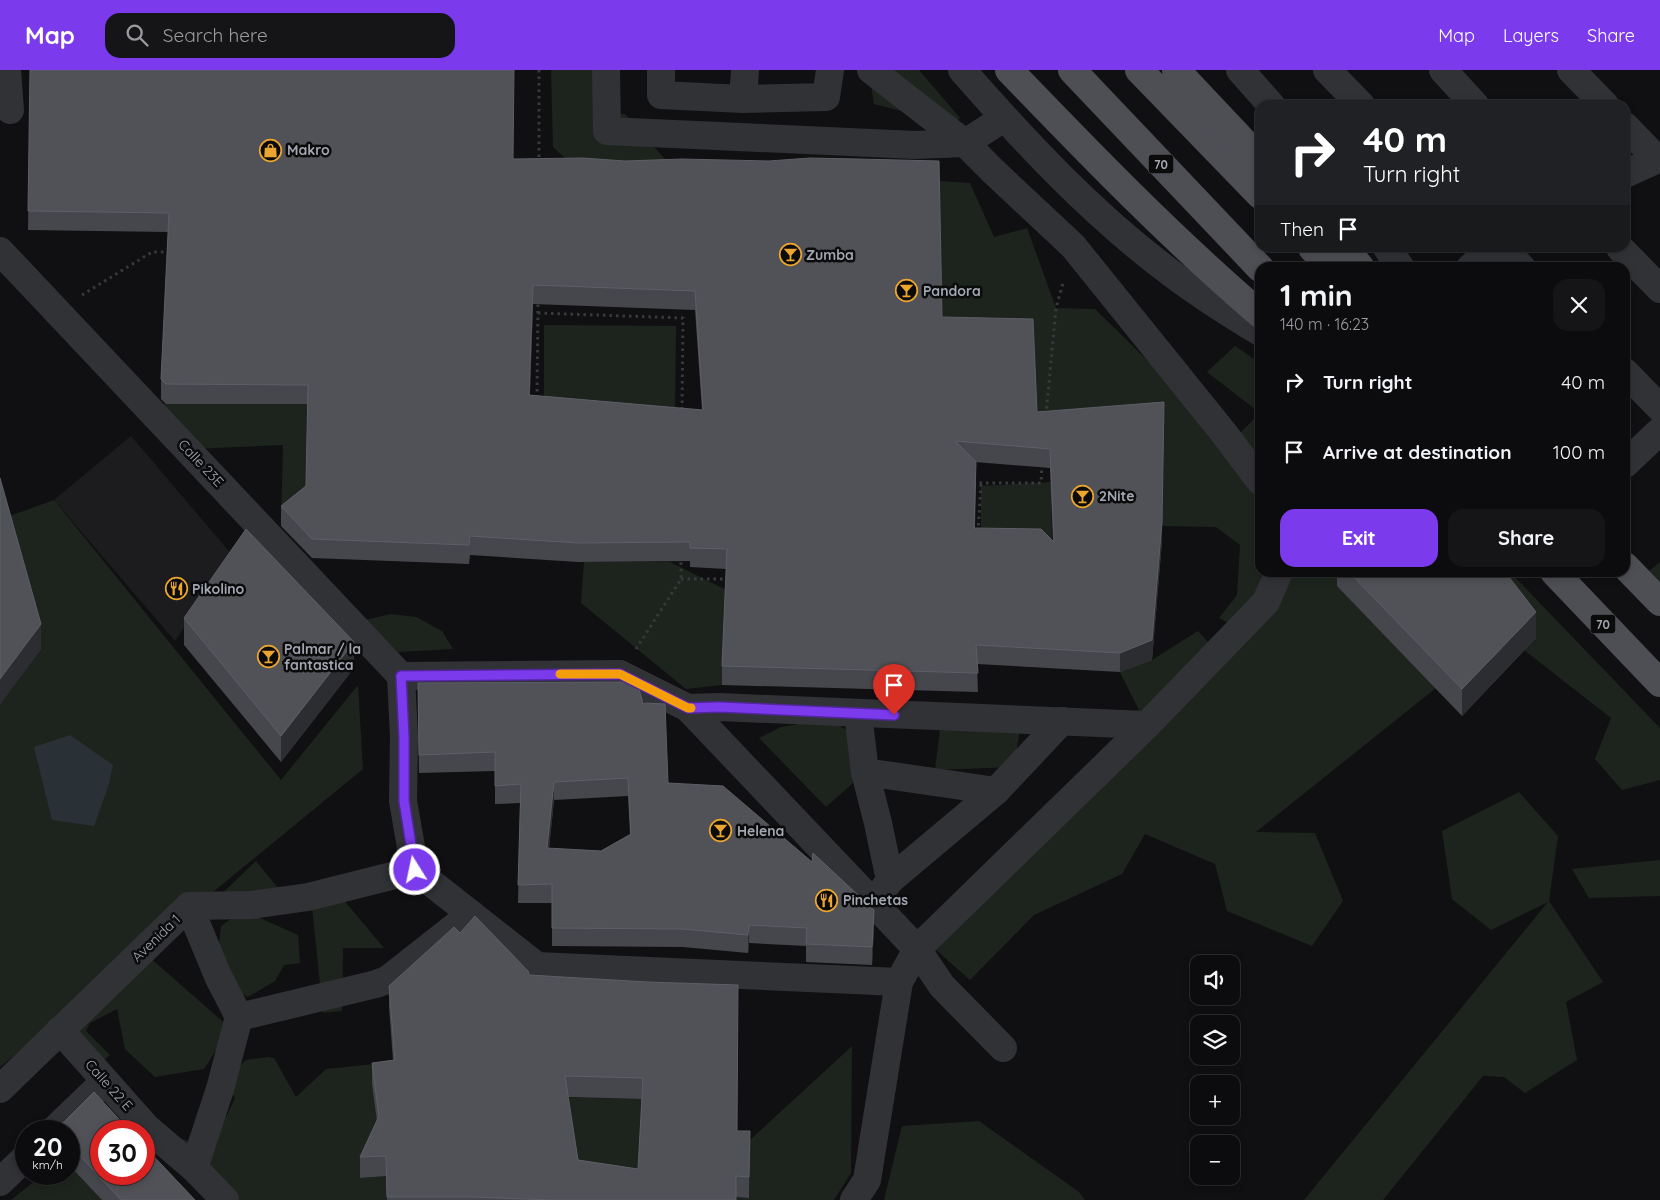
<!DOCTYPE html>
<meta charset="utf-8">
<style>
body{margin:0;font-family:Quicksand,sans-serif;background:#151517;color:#f1f3f6;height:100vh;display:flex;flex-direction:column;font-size:19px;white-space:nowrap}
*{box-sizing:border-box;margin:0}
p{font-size:16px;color:#9a9b9e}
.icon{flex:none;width:28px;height:28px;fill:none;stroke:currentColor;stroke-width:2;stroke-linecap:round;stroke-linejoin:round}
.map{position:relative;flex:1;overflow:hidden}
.side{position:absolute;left:1255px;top:192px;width:375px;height:315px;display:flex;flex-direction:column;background:#0c0c0e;border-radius:15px;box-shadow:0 2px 8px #0003,0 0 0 1px #2c2c2e}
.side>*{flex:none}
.guide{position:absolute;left:1255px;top:30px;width:375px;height:152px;border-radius:15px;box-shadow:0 2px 8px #0003,0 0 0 1px #2c2c2e;background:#202124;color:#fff;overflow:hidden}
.buttons{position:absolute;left:1190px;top:885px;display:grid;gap:10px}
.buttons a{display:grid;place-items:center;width:50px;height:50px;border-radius:10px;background:#0c0c0e;box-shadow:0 2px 8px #0003,0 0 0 1px #2c2c2e;font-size:25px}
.speed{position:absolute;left:15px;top:1050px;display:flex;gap:10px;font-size:25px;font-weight:700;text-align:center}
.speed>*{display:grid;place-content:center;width:65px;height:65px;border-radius:50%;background:#0c0c0e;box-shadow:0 2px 8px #0003,0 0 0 1px #2c2c2e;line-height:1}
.speed small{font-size:12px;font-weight:400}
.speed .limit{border:8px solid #d22;background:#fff;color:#111}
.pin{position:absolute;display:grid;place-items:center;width:42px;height:42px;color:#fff;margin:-51px -21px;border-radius:50% 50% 50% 0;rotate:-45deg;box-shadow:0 0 5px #0007}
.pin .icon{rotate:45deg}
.me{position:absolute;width:55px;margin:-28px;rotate:350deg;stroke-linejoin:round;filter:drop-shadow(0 0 4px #0008)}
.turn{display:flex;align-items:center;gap:18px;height:105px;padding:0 25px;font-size:22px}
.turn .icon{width:65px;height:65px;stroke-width:2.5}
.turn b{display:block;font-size:35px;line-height:42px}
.then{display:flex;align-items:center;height:48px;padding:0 25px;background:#0003;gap:10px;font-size:19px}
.round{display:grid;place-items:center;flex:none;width:52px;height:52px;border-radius:15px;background:#151517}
.headline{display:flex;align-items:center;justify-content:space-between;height:85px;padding:0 25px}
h1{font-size:30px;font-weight:800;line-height:38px}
.button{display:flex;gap:10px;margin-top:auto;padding:10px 25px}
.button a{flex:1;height:58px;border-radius:15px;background:#7c3aed;color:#fff;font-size:20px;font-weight:800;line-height:58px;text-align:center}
.button a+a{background:#151517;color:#f1f3f6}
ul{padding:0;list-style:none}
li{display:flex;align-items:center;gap:15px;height:70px;padding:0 25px}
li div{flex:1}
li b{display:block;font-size:19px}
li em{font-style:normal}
header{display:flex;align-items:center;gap:30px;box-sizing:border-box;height:70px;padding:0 25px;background:#7c3aed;color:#fff}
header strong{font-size:24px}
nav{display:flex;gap:28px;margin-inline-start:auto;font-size:18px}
.search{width:350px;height:45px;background:#151517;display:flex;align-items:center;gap:12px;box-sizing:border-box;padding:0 18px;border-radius:15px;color:#9a9b9e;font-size:19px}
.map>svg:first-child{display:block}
.built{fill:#1c1c1e}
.green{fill:#1d241d}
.water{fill:#293137}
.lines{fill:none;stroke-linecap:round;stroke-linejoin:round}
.path{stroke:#37393d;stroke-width:3;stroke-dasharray:2.5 4;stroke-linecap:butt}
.minor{stroke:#313236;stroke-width:28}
.major{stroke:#4d4f55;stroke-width:28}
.wall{fill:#46474d;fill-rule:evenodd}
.shaded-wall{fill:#2c2d31}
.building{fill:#505258;stroke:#5d5f66;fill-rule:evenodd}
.route-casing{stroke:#51269a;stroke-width:12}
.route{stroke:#7c3aed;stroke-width:9}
.slow{stroke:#f59e0b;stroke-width:9}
.labels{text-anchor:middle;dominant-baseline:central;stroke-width:5;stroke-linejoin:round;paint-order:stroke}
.shield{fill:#0b0b0c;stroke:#757880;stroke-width:1}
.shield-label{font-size:12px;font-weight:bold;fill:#a2a7b2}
.poi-label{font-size:14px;font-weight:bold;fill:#a2a7b2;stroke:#0b0b0c;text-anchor:start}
.street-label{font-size:14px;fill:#a2a7b2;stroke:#0b0b0c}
</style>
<header>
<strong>Map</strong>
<div class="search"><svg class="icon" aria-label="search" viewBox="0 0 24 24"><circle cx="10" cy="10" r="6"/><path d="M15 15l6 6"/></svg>Search here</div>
<nav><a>Map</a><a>Layers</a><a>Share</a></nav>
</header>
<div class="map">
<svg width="1660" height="1130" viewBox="0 0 1660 1130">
<rect width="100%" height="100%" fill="#101012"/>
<!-- built -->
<path class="built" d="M 131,366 L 233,486 L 175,571 L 54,430 Z"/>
<!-- green -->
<g class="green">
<path d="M 551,0 L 597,0 L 598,42 L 625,44 L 671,96 L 571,94 L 553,77 Z"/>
<path d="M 880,0 L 919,0 L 960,48 L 952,54 L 874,34 L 870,8 Z"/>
<path d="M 939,111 L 970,113 L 994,167 L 1027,158 L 1056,238 L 1095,239 L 1210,352 L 1260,420 L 1260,502 L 1276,503 L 1238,558 L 1219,548 L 1237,525 L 1240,475 L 1216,457 L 1162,456 L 1163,351 L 1049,360 L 942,257 Z"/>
<path d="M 544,255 L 676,256 L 675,340 L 544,338 Z"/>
<path d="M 1235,276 L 1260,293 L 1260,403 L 1235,368 L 1260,343 L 1207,302 Z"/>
<path d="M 161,334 L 308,334 L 306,436 L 281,456 L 283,375 L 189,379 Z"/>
<path d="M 1051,412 L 1052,478 L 981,480 L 981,416 Z"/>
<path d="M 54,430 L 281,710 L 358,615 L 363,699 L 0,997 L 0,635 L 41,580 L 4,448 Z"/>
<path d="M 584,492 L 670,492 L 726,520 L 722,615 L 686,619 L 581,533 Z"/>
<path d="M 1660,492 L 1660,544 L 1631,516 Z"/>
<path d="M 1283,503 L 1360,503 L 1436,618 L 1256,762 L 1315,763 L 1343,831 L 1312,876 L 1227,841 L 1215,794 L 1145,764 L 1122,804 L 1034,845 L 970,910 L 935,879 Z"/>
<path d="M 1500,503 L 1511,503 L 1660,658 L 1660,710 L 1622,720 L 1595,689 L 1611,648 L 1524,580 Z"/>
<path d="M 391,544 L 416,547 L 442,561 L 453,579 L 398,582 L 361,551 Z"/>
<path d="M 1198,561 L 1217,582 L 1146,654 L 1120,602 L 1152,590 Z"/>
<path d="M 829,649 L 851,663 L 853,713 L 826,737 L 759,668 L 781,657 Z"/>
<path d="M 941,651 L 1020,658 L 1014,697 L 935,700 Z"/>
<path d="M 1519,722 L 1558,766 L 1549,831 L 1603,912 L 1566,932 L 1577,990 L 1525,1023 L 1504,1007 L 1483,1006 L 1383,1130 L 1304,1130 L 1548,832 L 1491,860 L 1452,829 L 1442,761 Z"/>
<path d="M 1660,790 L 1660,826 L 1589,828 L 1572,799 Z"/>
<path d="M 256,791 L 283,824 L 260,848 L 298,865 L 300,893 L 284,895 L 275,911 L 248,927 L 230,917 L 217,891 L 221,856 L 231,849 L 214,831 Z"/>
<path d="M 331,815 L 384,878 L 343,878 L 342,941 L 323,943 L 311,827 Z"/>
<path d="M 148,886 L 230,958 L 204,999 L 155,1007 L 125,979 L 117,939 L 90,953 L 86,961 L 110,985 L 97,996 L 67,963 Z"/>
<path d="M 852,976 L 851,1103 L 834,1130 L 736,1130 L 736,1127 L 749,1128 L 750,1083 L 737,1082 Z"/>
<path d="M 268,987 L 274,988 L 296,1027 L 326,999 L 394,992 L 451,1025 L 643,1029 L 638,1120 L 379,1067 L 361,1108 L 386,1106 L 387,1130 L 236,1130 L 176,1067 L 194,1073 L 226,1047 L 235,1028 L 224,1011 L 246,990 Z"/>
<path d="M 979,1051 L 1079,1122 L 1085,1130 L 884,1130 L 902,1056 Z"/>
<path d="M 69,1094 L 102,1130 L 11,1130 L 44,1104 L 69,1104 Z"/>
</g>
<!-- water -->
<path class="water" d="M 70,665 L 113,695 L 109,714 L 94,756 L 52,750 L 34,677 Z"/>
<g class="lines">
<!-- path -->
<g class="path">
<path d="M 539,0 L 539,93"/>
<path d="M 82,225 L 152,182 L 169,182"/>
<path d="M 538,243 L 683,248 L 682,342"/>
<path d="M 537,328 L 538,232"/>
<path d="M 1046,345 L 1056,238 L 1063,213"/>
<path d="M 973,413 L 1041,413 L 1042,394"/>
<path d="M 978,462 L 981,414"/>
<path d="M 681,509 L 728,509"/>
<path d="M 636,579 L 681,509 L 681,488"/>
</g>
<!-- minor -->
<g class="minor">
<path d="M 7,0 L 10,40"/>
<path d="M 606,0 L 607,61 L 915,75 L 965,73 L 1004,48"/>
<path d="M 661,0 L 661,25 L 743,29 L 826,27 L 830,0"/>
<path d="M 871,0 L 965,73 L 994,102 L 1073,176 L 1223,362 L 1260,411"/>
<path d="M 962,0 C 1026,73 1093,145 1171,203 C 1200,225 1230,244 1260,262"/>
<path d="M 1240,0 L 1271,35"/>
<path d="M 1327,0 L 1361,35"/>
<path d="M 1443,0 L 1475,35"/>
<path d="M 1571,0 L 1605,35"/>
<path d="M 743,29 L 745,0"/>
<path d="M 1625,56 L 1657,89"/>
<path d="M 1625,104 L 1660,88"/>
<path d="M 1387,178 L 1401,198"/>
<path d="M 1503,178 L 1522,198"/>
<path d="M 1620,178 L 1660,219"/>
<path d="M 0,181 L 401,606"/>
<path d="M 1470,198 L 1491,178"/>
<path d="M 1625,302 L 1660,338"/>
<path d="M 1625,394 L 1660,361"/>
<path d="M 401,606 L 620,604 L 688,638 L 917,879 L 942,916 L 1003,978"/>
<path d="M 401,606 L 404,667 L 403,731 L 415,800 L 537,896 L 899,912"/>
<path d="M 688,638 L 719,637 L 1147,655"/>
<path d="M 858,644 L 865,702 L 996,721 L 1062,651"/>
<path d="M 865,702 L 878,753 L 890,810 L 874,833"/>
<path d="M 890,810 L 996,721"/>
<path d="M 189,836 L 218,906 L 239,947"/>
<path d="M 60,960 L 147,1058 L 194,1098 L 225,1130"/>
<path d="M 0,1019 L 189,836 L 251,835 L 308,827 L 415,800"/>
<path d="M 53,1061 L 105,1011"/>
<path d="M 194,1098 L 220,1019 L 239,947 L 376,914 L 387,910 L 471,844"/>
<path d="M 0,1112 L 26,1087"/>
<path d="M 854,1130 L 867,1110 L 899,912 L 917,879 L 1147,655 L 1266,532 L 1279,502"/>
</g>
<!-- major -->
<g class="major">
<path d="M 1009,0 C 1090,84 1171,168 1260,244"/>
<path d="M 1072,0 L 1260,198"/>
<path d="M 1139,0 L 1260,125"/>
<path d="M 1176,0 L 1260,89"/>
<path d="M 1312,178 L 1332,198"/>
<path d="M 1345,178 L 1361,198"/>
<path d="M 1625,496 L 1660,532"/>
<path d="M 1554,502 L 1660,613"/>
</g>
</g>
<!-- wall -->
<g class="wall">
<path d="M 30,0 L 513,89 L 942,247 L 1037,342 L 1162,471 L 1152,590 L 1120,602 L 977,594 L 978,622 L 722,615 L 722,596 L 726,499 L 690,497 L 690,491 L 578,492 L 470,485 L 469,494 L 312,488 L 281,456 L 281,436 L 306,416 L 308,334 L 166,334 L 161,329 L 161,309 L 168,162 L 28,160 ZM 533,234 L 695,240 L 702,340 L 530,325 ZM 975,392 L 1050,398 L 1053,471 L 975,458 L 976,412 Z"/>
<path d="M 1337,502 L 1505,502 L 1536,568 L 1462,646 L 1337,516 Z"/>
<path d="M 184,548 L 354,598 L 281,692 L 184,575 Z"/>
<path d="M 418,613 L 643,633 L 668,713 L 874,858 L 872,895 L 806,892 L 806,876 L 749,873 L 748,883 L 683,877 L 552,876 L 552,833 L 518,833 L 520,733 L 495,734 L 495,701 L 419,703 ZM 628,726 L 630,765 L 601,781 L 549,779 L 554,730 Z"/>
<path d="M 460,863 L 529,905 L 737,1061 L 750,1061 L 749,1128 L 736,1127 L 736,1130 L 387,1130 L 386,1106 L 360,1108 L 360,1087 L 377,1051 L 372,1014 L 372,993 L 393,990 L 389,937 L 389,916 ZM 568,1027 L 642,1029 L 638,1099 L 578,1090 Z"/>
<path d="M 94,1022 L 130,1061 L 101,1061 L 101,1104 L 144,1104 L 144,1076 L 195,1130 L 102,1130 L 69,1095 L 69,1061 L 54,1061 L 54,1058 L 64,1052 Z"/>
</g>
<!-- shaded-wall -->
<g class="shaded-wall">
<path d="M 533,215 L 533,234 L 529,345 L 529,325 Z"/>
<path d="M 1164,332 L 1162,471 L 1152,590 L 1120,602 L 1120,583 Z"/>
<path d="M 1536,542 L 1536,568 L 1462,646 L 1462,619 Z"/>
<path d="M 41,554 L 41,580 L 0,635 L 0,609 Z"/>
<path d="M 354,572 L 354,598 L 281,692 L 281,666 Z"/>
<path d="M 554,712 L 554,730 L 547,797 L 547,778 Z"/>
<path d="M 874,840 L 874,858 L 872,895 L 872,877 Z"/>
<path d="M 749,855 L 749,873 L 748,883 L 748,865 Z"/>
</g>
<!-- building -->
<g class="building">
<path d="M 30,0 L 514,0 L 513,89 L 583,88 L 625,91 L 682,89 L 769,91 L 810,88 L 858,89 L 939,91 L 942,247 L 1033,249 L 1037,342 L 1164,332 L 1162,452 L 1152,570 L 1120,583 L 976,575 L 978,603 L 722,596 L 727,479 L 690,478 L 690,472 L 578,473 L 470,466 L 469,475 L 312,469 L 281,436 L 306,416 L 308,315 L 166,314 L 161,309 L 169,143 L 28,141 ZM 533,215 L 695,221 L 703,340 L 529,325 ZM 955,371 L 1050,379 L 1054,472 L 1041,459 L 974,458 L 976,392 Z"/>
<path d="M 0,408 L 41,554 L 0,609 Z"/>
<path d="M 246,459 L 354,572 L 281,666 L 184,548 Z"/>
<path d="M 1349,502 L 1505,502 L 1536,542 L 1462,619 Z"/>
<path d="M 637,612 L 643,633 L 665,634 L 668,713 L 723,716 L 812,792 L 813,783 L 874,840 L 872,877 L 806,874 L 807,858 L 749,855 L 748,865 L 683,859 L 552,858 L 552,814 L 518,815 L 521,714 L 495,716 L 495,682 L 419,685 L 418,613 ZM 628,708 L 631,764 L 601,781 L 547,778 L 554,712 Z"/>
<path d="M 475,846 L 528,901 L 529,905 L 647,912 L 738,915 L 737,1061 L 750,1061 L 749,1107 L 736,1106 L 736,1130 L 550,1130 L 475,1127 L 387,1127 L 386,1086 L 360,1087 L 379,1046 L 372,993 L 395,990 L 389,916 L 454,857 L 460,863 ZM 565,1006 L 643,1008 L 638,1099 L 578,1090 Z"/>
<path d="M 94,1022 L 130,1061 L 101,1061 L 101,1104 L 144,1104 L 144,1076 L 195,1130 L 121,1130 L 69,1074 L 69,1061 L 57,1061 L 54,1058 L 64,1052 Z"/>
</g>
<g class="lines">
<defs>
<path id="route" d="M 415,800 L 404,731 L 404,667 L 401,606 L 620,604 L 688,638 L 719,637 L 894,645"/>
</defs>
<!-- route casing -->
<use href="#route" class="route-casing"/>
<!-- route -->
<use href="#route" class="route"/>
<!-- slow -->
<path class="slow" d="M 560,604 L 620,604 L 688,638 L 691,638"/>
</g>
<!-- icons -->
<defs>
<symbol id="shop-ring" viewBox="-11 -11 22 22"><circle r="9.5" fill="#0b0b0c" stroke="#eca52e" stroke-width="1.5"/><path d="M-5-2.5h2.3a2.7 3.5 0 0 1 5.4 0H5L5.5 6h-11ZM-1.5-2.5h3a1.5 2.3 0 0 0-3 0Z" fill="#eca52e"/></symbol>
<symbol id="bar-ring" viewBox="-11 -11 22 22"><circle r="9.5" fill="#0b0b0c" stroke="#eca52e" stroke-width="1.5"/><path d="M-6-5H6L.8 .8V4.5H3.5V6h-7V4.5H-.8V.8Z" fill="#eca52e"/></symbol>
<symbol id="restaurant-ring" viewBox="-11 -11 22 22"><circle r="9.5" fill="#0b0b0c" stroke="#eca52e" stroke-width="1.5"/><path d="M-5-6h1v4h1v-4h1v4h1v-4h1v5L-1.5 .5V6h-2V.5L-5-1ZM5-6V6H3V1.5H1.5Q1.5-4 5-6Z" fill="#eca52e"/></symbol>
</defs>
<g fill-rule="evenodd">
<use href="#shop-ring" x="258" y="68" width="25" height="25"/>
<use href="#bar-ring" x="778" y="172" width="25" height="25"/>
<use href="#bar-ring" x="894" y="208" width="25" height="25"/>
<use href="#bar-ring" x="1070" y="414" width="25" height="25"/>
<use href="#restaurant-ring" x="164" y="506" width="25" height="25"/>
<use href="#bar-ring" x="256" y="574" width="25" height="25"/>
<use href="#bar-ring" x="708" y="748" width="25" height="25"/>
<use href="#restaurant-ring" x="814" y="818" width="25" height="25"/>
</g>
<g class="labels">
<!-- shield labels -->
<g class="shield">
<rect x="1148.5" y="84.5" width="25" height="19" rx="4"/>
<rect x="1590.5" y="544.5" width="25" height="19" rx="4"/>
</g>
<g class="shield-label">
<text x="1161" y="94">70</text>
<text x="1603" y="554">70</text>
</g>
<!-- poi labels -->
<g class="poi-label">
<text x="287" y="80">Makro</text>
<text x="806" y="185">Zumba</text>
<text x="923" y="221">Pandora</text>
<text x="1099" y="426">2Nite</text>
<text x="192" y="519">Pikolino</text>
<text x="284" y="579">Palmar / la<tspan x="284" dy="16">fantastica</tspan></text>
<text x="737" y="761">Helena</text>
<text x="843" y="830">Pinchetas</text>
</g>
<!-- street labels -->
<g class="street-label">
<text transform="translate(201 393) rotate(47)">Calle 23E</text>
<text transform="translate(156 868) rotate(-44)">Avenida 1</text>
<text transform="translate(109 1015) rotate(48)">Calle 22 E</text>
</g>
</g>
</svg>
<div class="buttons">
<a><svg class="icon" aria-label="sound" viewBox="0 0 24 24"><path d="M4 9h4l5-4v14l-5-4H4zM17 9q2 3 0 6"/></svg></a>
<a><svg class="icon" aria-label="layers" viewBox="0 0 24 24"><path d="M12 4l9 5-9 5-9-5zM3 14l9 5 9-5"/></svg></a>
<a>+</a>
<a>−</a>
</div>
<div class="speed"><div>20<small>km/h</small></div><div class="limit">30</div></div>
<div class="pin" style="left:894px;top:645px;background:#d93025"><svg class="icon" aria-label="arrive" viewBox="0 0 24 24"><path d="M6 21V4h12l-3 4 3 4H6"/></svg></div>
<svg class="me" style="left:415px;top:800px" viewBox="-20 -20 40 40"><circle r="17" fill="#7c3aed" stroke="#fff" stroke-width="3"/><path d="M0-11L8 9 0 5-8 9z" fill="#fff"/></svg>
<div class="guide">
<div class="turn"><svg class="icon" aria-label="right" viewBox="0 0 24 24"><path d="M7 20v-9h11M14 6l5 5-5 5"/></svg><div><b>40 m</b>Turn right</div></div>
<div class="then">Then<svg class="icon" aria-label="arrive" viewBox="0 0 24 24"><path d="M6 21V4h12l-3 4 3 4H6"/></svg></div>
</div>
<section class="side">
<div class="headline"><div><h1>1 min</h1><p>140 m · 16:23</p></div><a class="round"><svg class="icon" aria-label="close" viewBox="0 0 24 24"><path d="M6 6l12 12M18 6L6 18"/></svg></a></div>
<ul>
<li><svg class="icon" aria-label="right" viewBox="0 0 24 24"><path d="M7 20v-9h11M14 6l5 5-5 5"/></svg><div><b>Turn right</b></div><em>40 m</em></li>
<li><svg class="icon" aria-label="arrive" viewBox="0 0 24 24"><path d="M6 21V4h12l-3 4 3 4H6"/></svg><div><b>Arrive at destination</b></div><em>100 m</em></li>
</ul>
<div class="button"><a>Exit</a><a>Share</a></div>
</section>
</div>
